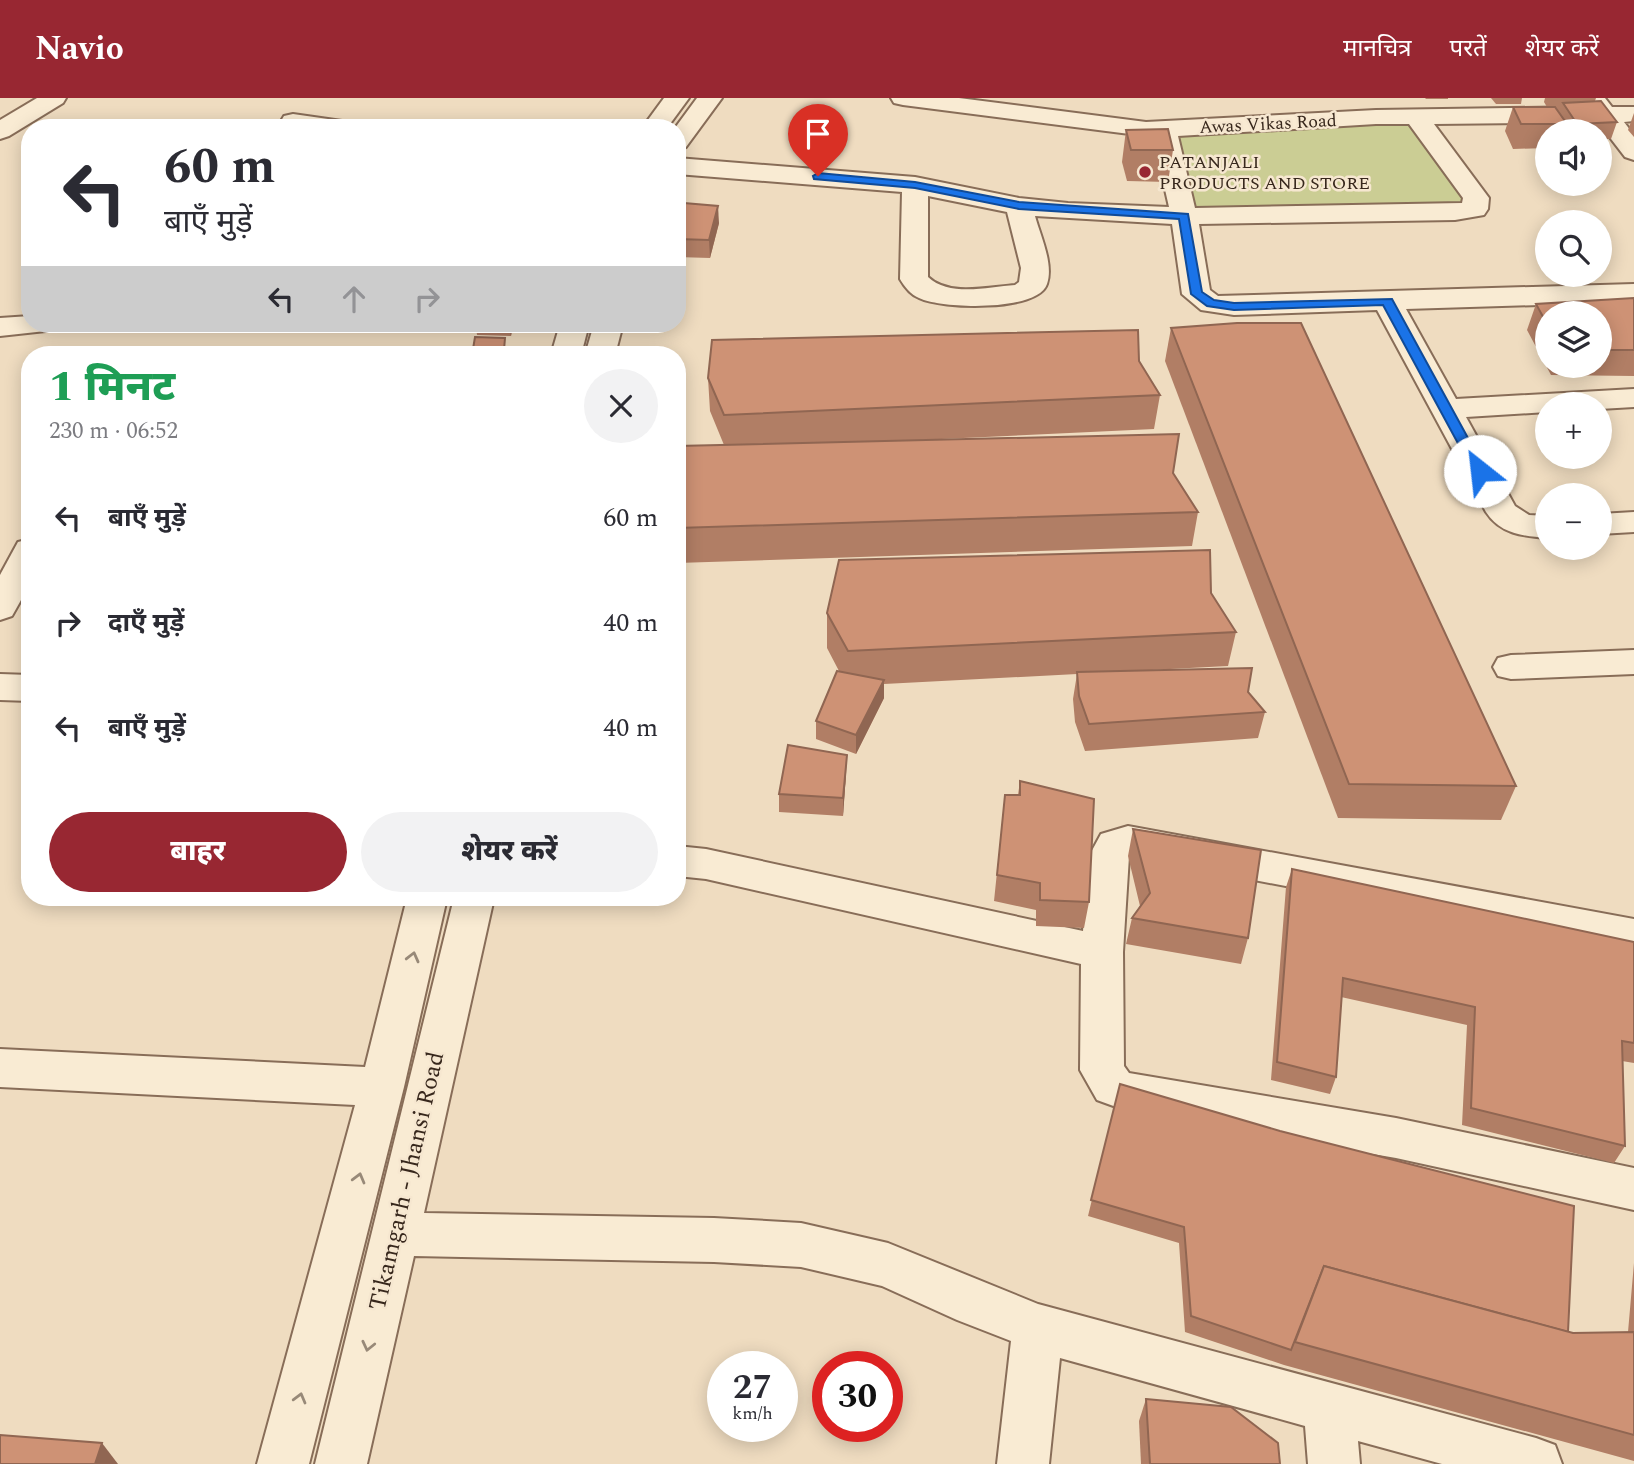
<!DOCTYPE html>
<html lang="hi">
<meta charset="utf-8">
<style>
body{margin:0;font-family:Spectral,"Noto Sans Devanagari",serif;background:#f2f2f3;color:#2b2b33;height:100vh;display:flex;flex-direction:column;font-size:26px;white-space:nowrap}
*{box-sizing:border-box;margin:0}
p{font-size:23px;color:#7c7c81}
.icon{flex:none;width:38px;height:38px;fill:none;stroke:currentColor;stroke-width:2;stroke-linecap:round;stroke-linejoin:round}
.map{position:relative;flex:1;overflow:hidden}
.drawer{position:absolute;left:21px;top:248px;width:665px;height:560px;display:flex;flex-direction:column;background:#fff;border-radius:28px;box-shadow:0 4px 18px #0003}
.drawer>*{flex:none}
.guide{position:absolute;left:21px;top:21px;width:665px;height:214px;border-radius:28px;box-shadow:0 4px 18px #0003;background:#fff;color:#2b2b33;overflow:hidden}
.controls{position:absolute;left:1535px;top:21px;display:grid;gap:14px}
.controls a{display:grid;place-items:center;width:77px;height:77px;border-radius:50%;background:#fff;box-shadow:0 4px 18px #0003;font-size:35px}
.speed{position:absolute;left:707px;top:1253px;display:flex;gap:14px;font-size:35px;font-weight:700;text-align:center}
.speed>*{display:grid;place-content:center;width:91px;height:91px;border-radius:50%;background:#fff;box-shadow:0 4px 18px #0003;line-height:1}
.speed small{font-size:18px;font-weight:400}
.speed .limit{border:10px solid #d22;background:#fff;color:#111}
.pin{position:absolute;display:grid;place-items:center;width:60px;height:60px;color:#fff;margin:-72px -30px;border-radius:50% 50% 50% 0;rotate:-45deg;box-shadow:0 0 7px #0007}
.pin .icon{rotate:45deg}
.me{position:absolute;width:77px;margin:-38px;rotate:331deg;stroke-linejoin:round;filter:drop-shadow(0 0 5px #0008)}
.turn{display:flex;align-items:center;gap:24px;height:147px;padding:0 28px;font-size:32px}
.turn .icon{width:91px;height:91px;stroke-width:2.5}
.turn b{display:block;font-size:49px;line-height:60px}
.lanes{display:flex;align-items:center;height:66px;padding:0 28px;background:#0003;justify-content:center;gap:35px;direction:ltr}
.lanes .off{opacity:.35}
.round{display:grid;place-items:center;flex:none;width:74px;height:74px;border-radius:37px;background:#f2f2f3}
.head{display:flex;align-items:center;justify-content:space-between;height:119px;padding:0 28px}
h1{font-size:42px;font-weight:800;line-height:52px;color:#1e9e55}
.primary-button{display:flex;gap:14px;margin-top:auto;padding:14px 28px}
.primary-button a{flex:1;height:80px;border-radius:42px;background:#982732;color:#fff;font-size:28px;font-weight:800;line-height:80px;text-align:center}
.primary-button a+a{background:#f2f2f3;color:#2b2b33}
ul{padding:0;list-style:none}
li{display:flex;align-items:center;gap:21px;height:105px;padding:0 28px}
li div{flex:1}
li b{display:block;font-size:26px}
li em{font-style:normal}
header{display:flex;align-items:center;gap:42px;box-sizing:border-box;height:98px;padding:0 35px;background:#982732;color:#fff}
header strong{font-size:33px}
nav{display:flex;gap:38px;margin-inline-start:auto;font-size:24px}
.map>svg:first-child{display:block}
.green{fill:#cbcd94}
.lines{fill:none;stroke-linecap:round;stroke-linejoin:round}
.minor-casing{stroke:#886d58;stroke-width:4}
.minor{fill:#f9ebd3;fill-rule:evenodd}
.wall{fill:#b17e65;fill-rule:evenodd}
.shaded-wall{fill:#906652}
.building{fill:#ce9275;stroke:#906652;stroke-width:2}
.oneway{stroke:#988978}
.route{fill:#1a73e8;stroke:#114b97;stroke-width:2}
.poi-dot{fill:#982732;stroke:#f6e7d0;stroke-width:2.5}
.labels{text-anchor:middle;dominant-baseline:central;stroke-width:5;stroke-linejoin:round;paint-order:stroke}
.far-street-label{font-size:18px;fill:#37271c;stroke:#f6e7d0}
.far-poi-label{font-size:18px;fill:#37271c;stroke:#f6e7d0;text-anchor:start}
.near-street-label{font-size:24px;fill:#37271c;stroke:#f6e7d0}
</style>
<header>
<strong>Navio</strong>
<nav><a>मानचित्र</a><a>परतें</a><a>शेयर करें</a></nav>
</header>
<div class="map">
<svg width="1634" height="1366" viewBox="0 0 1634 1366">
<rect width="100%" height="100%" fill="#efdcc0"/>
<!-- green -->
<path class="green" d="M 1407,21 L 1476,106 L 1192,114 L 1172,35 Z"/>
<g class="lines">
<defs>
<g id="minor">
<path d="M 37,0 L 66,0 L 63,5 L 9,38 L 0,41 L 0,22 Z"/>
<path d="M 664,0 L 689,0 L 667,30 L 642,30 Z"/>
<path d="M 697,0 L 722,0 L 686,49 L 677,52 L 677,30 L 675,30 Z"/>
<path d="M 891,0 L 959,0 L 1146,24 L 1376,12 L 1587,9 L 1583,3 L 1585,0 L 1605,0 L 1612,9 L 1634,9 L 1634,23 L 1624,24 L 1634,37 L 1634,62 L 1625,59 L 1598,24 L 1434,26 L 1489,100 L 1488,111 L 1484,117 L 1455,122 L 1199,126 L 1210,192 L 1218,198 L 1634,186 L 1634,204 L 1406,211 L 1456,301 L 1634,291 L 1634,309 L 1600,311 L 1600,306 L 1547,306 L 1547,314 L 1466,319 L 1515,408 L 1529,417 L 1547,418 L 1547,440 C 1523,438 1500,436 1486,414 L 1377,212 L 1234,217 L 1201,212 L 1182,196 L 1172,126 L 1035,118 C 1040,137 1054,166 1047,186 C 1038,214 941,211 919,200 C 911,197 904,188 900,181 L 902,94 L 677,76 L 677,60 L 915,79 L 1019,100 L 1068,105 L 1169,109 L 1153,39 L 903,7 L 894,5 ZM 1376,26 L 1409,26 L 1463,100 L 1462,105 L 1195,110 L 1178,38 ZM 928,98 L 1007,114 L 1021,170 L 1019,184 L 1015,187 C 988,189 949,199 928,179 Z"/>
<path d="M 293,16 L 356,25 L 359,30 L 284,28 L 281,23 L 284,18 Z"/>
<path d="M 30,218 L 30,226 L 60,226 L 55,232 L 0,238 L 0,220 Z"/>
<path d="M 560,226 L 589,226 L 581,257 L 551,257 Z"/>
<path d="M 594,226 L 623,226 L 615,257 L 585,257 Z"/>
<path d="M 1634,414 L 1634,434 L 1600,436 L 1600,416 Z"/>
<path d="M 30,441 L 30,486 L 12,518 L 0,522 L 0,477 L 18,444 Z"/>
<path d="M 1634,552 L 1634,576 L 1511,581 L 1498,578 L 1493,569 L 1498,560 L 1511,557 Z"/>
<path d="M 0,576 L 30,577 L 30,603 L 0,602 Z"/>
<path d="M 1128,728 L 1634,821 L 1634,855 L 1129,758 L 1123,854 L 1124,968 L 1129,975 L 1396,1020 L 1634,1070 L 1634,1112 L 1396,1060 L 1130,1014 L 1097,1002 L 1080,972 L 1081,866 L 706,781 L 677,778 L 677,748 L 706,751 L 1083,833 L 1089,758 L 1101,736 Z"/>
<path d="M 407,800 L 447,800 L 404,989 L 309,1366 L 257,1366 L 355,1007 L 0,989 L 0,951 L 365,969 Z"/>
<path d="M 454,800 L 494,800 L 424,1115 L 714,1120 L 801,1125 L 888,1145 L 1038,1206 L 1536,1340 L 1555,1347 L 1562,1366 L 1442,1366 L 1358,1343 L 1360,1366 L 1308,1366 L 1305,1328 L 1060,1260 L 1049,1366 L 997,1366 L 1011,1243 L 957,1222 L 882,1188 L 801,1169 L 714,1164 L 414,1158 L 367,1366 L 315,1366 Z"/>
</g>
</defs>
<!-- minor casing -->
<use href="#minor" class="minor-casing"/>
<!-- minor -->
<use href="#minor" class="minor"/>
</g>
<!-- wall -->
<g class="wall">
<path d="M 1425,0 L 1448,0 L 1448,1 L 1426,1 Z"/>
<path d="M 1491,0 L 1522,0 L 1521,6 L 1496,6 Z"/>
<path d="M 1545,0 L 1596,0 L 1595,3 L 1617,24 L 1611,41 L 1600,41 L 1600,33 L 1547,33 L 1547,50 L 1513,51 L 1505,33 L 1513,9 L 1547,9 L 1544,4 Z"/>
<path d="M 1634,15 L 1634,39 L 1628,32 Z"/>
<path d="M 1126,32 L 1173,52 L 1168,84 L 1127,83 L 1122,64 Z"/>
<path d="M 719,125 L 710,160 L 677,159 L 677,129 Z"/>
<path d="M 1634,200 L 1634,278 L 1551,277 L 1527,232 L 1536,206 ZM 1547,215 L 1600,215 L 1600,268 L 1547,268 Z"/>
<path d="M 513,226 L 511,238 L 477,237 L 476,228 Z"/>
<path d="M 1171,230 L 1516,688 L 1501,722 L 1338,720 L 1165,263 Z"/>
<path d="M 506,249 L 506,257 L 474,257 L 473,251 Z"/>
<path d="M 1139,263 L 1160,297 L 1154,331 L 898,343 L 1173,375 L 1198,414 L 1192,448 L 677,465 L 677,348 L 724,347 L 710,313 L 708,280 Z"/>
<path d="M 1211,495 L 1236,534 L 1228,568 L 1132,573 L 1248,594 L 1265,614 L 1258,640 L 1085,653 L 1075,624 L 1073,601 L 1077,576 L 884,586 L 884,600 L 856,656 L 816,641 L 816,623 L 839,573 L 827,550 L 827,515 Z"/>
<path d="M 846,676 L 843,718 L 779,714 L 779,696 Z"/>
<path d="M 1020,683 L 1089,804 L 1084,830 L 1036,828 L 1036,812 L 994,803 L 1005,697 L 1018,697 Z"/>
<path d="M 1133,731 L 1248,840 L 1241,866 L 1126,846 L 1132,820 L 1140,808 L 1128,758 Z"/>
<path d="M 1292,771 L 1634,844 L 1634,965 L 1622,963 L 1625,1048 L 1614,1065 L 1462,1027 L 1467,927 L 1341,899 L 1336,979 L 1330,996 L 1271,982 L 1286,789 Z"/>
<path d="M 1120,986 L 1568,1234 L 1573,1235 L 1628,1234 L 1634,1165 L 1634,1363 L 1284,1267 L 1185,1234 L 1179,1145 L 1088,1118 Z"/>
<path d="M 1146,1301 L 1280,1366 L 1141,1366 L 1139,1323 Z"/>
</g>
<!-- shaded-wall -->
<g class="shaded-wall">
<path d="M 718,108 L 719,125 L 710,160 L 709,142 Z"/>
<path d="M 510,226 L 513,226 L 511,238 L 509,229 Z"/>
<path d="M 884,582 L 884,600 L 856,656 L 856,637 Z"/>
<path d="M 847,657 L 846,676 L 843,718 L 843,700 Z"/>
<path d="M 102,1345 L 118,1366 L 95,1366 Z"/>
</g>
<!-- building -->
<g class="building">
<path d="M 1601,3 L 1617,24 L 1577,26 L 1563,5 Z"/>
<path d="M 1513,9 L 1555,9 L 1567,26 L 1521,26 Z"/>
<path d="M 1168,31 L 1173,52 L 1131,52 L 1126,32 Z"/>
<path d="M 684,105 L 718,108 L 709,142 L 677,141 L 677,129 Z"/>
<path d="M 1634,200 L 1634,252 L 1600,252 L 1600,215 L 1547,215 L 1547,226 L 1536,206 Z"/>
<path d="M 1237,225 L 1301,225 L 1516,688 L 1349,686 L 1171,230 Z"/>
<path d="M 476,226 L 510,226 L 509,229 L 476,228 Z"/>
<path d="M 1138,232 L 1139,263 L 1160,297 L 724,317 L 708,280 L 712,242 Z"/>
<path d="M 475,239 L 505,240 L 504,252 L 473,251 Z"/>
<path d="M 1179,336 L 1173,375 L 1198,414 L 677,430 L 677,348 Z"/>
<path d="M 1210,452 L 1211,495 L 1236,534 L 848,553 L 827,515 L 839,462 Z"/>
<path d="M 1252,570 L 1248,594 L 1265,614 L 1089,626 L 1079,598 L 1077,574 Z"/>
<path d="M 837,573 L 884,582 L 856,637 L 816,623 Z"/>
<path d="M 788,647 L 847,657 L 843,700 L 779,696 Z"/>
<path d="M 1020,683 L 1094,701 L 1089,804 L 1040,802 L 1040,785 L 997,777 L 1005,697 L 1020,697 Z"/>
<path d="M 1133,731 L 1261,752 L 1248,840 L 1132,820 L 1150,795 Z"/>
<path d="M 1292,771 L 1634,844 L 1634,945 L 1622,943 L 1625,1048 L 1471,1010 L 1475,909 L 1343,880 L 1336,979 L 1277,964 Z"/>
<path d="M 1120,986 L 1280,1033 L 1574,1108 L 1568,1234 L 1324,1168 L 1291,1252 L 1191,1218 L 1184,1129 L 1091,1102 Z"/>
<path d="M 1324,1168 L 1573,1235 L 1634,1234 L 1634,1337 L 1295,1244 Z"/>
<path d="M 1146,1301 L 1231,1309 L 1278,1345 L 1280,1366 L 1150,1366 Z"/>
<path d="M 0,1337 L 102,1345 L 95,1366 L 0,1366 Z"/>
</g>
<!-- one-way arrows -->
<defs><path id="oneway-chevron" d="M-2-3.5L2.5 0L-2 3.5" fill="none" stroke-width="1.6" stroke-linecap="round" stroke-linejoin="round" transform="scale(1.75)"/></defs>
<g class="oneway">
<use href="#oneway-chevron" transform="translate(413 859) rotate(-76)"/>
<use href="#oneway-chevron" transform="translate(359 1080) rotate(-75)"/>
<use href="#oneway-chevron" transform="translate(368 1248) rotate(103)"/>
<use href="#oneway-chevron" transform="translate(300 1300) rotate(-75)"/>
</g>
<!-- route -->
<path class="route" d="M 818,75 L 915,84 L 1019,104 L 1188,116 L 1202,194 L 1214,202 L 1234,205 L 1392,201 L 1486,373 L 1480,377 L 1473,373 L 1383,207 L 1234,212 L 1207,208 L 1191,196 L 1179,121 L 1019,111 L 915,90 L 814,81 L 813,78 Z"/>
<!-- markers -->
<circle class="poi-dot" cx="1145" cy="74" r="7"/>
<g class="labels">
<!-- far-street labels -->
<g class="far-street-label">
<text transform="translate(1268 26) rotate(-3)">Awas Vikas Road</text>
</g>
<!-- far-poi labels -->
<g class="far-poi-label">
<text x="1159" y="64">PATANJALI<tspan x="1159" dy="21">PRODUCTS AND STORE</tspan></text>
</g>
<!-- near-street labels -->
<g class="near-street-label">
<text transform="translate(407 1083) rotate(-77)">Tikamgarh - Jhansi Road</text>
</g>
</g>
</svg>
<div class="controls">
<a><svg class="icon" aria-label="sound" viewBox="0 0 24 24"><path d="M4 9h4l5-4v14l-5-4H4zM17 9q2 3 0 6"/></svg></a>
<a><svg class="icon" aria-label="search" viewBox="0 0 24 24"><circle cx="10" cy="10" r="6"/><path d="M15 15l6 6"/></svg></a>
<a><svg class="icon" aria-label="layers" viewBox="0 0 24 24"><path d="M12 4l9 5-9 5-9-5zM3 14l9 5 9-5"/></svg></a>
<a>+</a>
<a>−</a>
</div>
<div class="speed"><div>27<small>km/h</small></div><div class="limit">30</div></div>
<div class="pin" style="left:818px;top:78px;background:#d93025"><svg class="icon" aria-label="arrive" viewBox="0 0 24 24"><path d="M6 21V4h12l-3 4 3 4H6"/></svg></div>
<svg class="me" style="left:1480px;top:373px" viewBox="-20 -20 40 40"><circle r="19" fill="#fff"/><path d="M0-13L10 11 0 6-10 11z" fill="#1a73e8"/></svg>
<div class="guide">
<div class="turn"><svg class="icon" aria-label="left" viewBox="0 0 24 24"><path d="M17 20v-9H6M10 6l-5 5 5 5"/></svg><div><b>60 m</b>बाएँ मुड़ें</div></div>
<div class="lanes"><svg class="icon" aria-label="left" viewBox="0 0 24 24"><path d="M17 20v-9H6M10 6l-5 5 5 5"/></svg><svg class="icon off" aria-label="ahead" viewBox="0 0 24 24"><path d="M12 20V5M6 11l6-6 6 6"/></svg><svg class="icon off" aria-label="right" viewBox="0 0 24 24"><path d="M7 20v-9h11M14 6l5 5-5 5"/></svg></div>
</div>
<section class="drawer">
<div class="head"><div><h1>1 मिनट</h1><p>230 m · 06:52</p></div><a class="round"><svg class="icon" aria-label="close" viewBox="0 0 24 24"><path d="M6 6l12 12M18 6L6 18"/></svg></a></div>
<ul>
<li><svg class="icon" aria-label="left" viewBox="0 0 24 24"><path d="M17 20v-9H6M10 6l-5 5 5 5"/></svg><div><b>बाएँ मुड़ें</b></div><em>60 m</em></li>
<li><svg class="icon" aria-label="right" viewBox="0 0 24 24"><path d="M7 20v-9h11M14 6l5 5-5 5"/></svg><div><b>दाएँ मुड़ें</b></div><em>40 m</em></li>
<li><svg class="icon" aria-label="left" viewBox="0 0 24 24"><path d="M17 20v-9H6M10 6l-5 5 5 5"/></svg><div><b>बाएँ मुड़ें</b></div><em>40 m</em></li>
</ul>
<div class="primary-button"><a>बाहर</a><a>शेयर करें</a></div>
</section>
</div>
